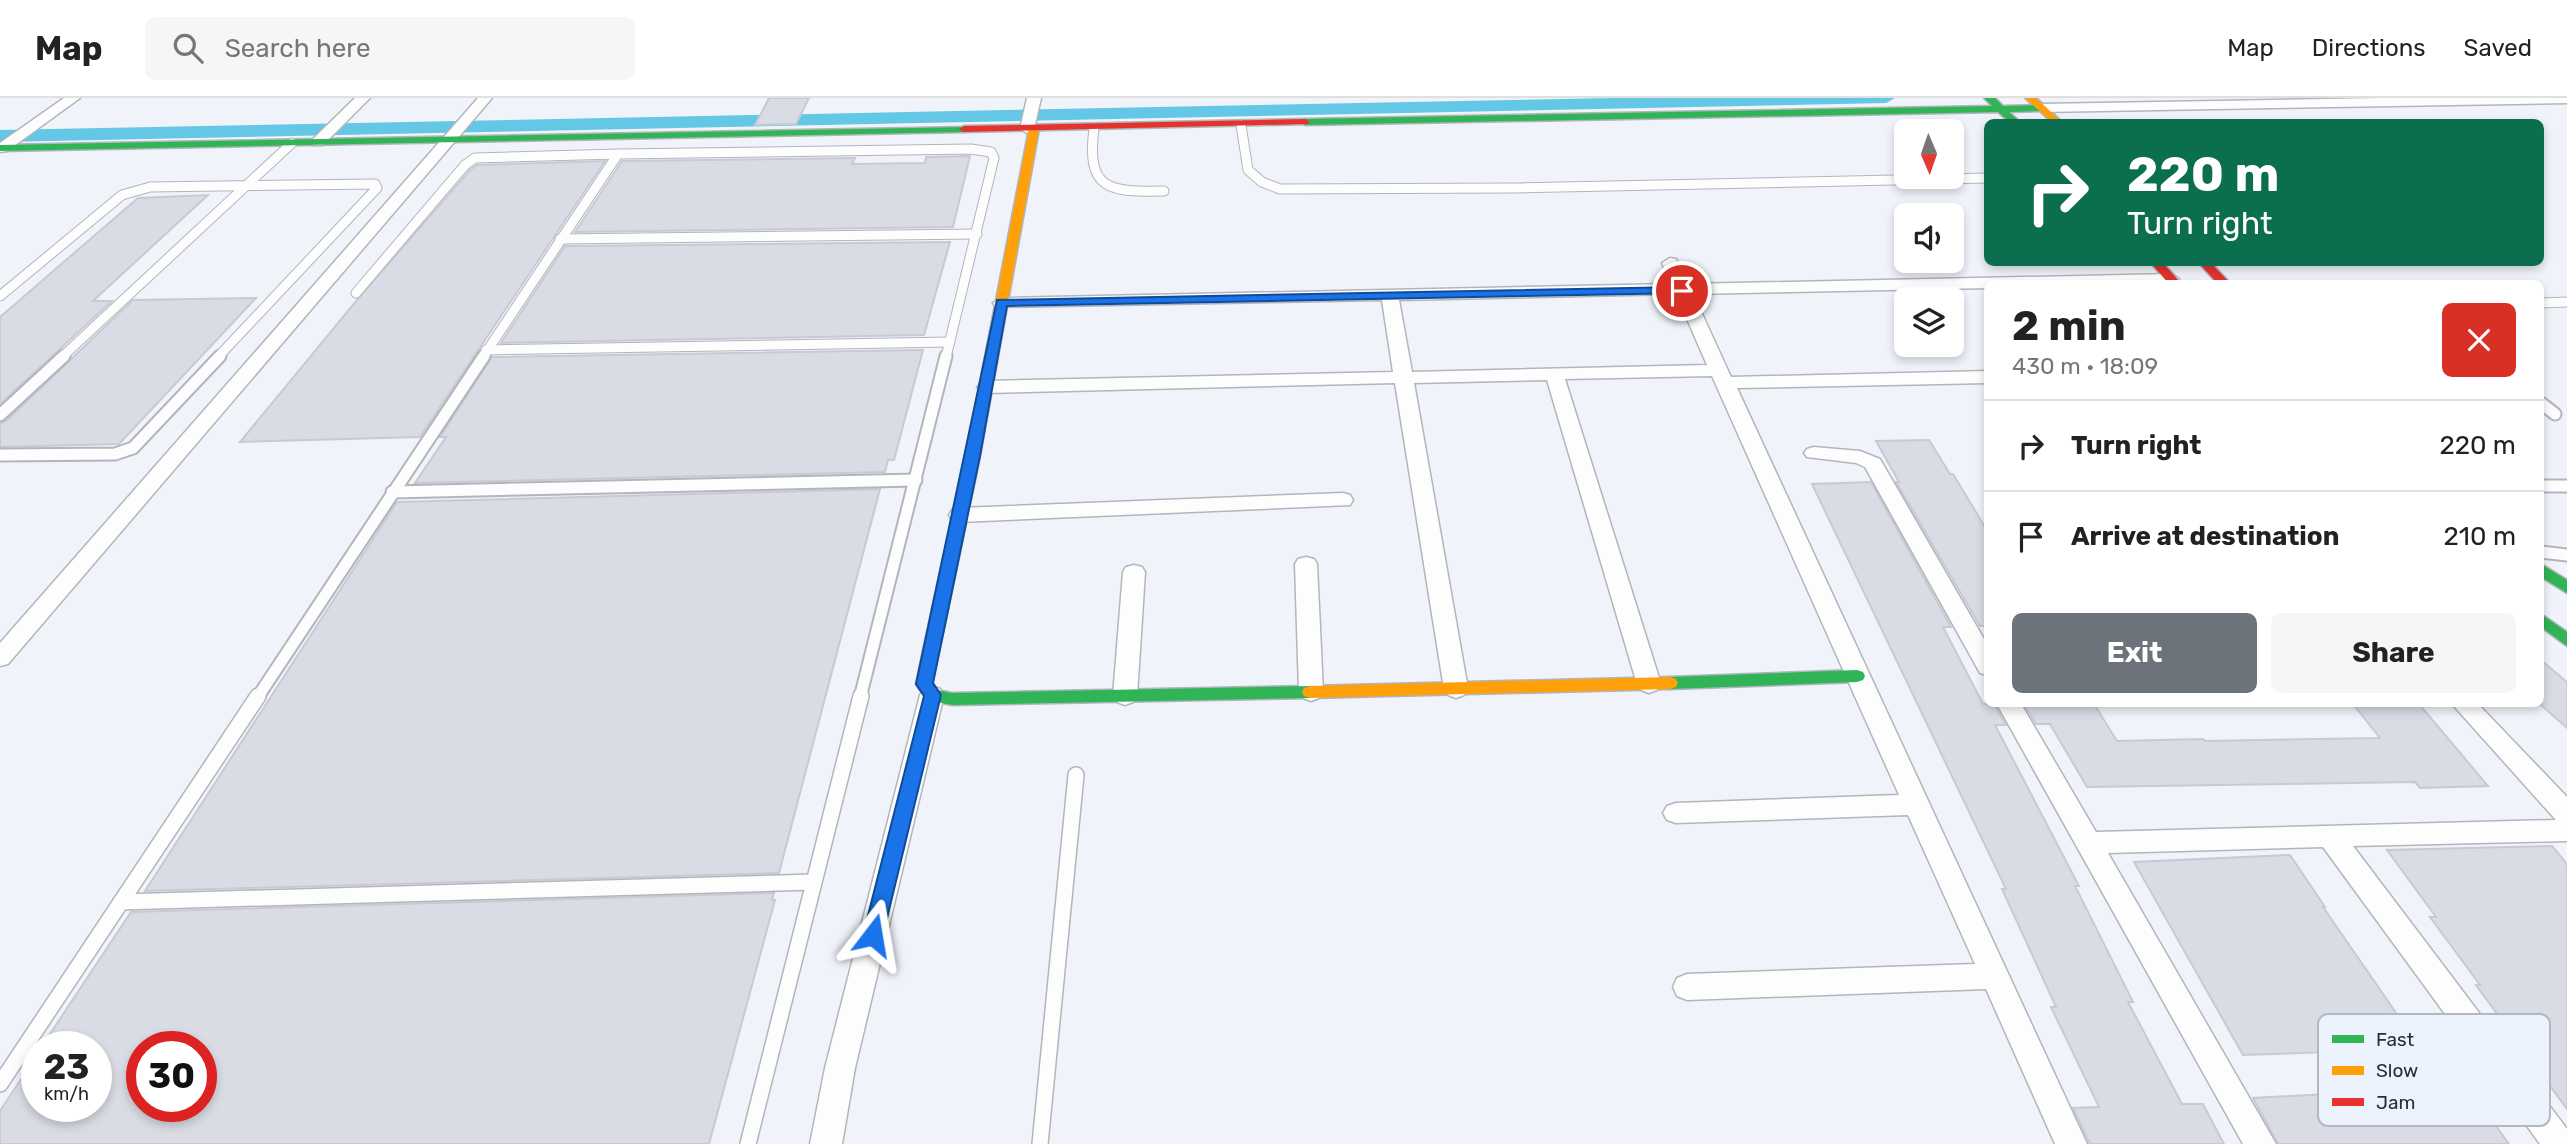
<!DOCTYPE html>
<meta charset="utf-8">
<style>
body{margin:0;font-family:Rubik,sans-serif;background:#f6f6f6;color:#222;height:100vh;display:flex;flex-direction:column;font-size:26px;white-space:nowrap}
*{box-sizing:border-box;margin:0}
p{font-size:23px;color:#767676}
.icon{flex:none;width:38px;height:38px;fill:none;stroke:currentColor;stroke-width:2;stroke-linecap:round;stroke-linejoin:round}
.map{position:relative;flex:1;overflow:hidden}
.details{position:absolute;left:1984px;top:182px;width:560px;height:427px;display:flex;flex-direction:column;background:#fff;border-radius:10px;box-shadow:0 4px 10px #0003}
.details>*{flex:none}
.hud{position:absolute;left:1984px;top:21px;width:560px;height:147px;border-radius:10px;box-shadow:0 4px 10px #0003;background:#0b6e4f;color:#fff;overflow:hidden}
.needle{width:46px;rotate:178deg}
.controls{position:absolute;left:1894px;top:21px;display:grid;gap:14px}
.controls a{display:grid;place-items:center;width:70px;height:70px;border-radius:10px;background:#fff;box-shadow:0 4px 10px #0003;font-size:35px}
.speed{position:absolute;left:21px;top:933px;display:flex;gap:14px;font-size:35px;font-weight:700;text-align:center}
.speed>*{display:grid;place-content:center;width:91px;height:91px;border-radius:50%;background:#fff;box-shadow:0 4px 10px #0003;line-height:1}
.speed small{font-size:18px;font-weight:400}
.speed .limit{border:10px solid #d22;background:#fff;color:#111}
.pin{position:absolute;display:grid;place-items:center;width:60px;height:60px;color:#fff;margin:-30px;border:4px solid #fff;border-radius:50%;box-shadow:0 2px 7px #0007}
.me{position:absolute;width:77px;margin:-38px;rotate:14deg;stroke-linejoin:round;filter:drop-shadow(0 0 5px #0008)}
.turn{display:flex;align-items:center;gap:24px;height:147px;padding:0 28px;font-size:32px}
.turn .icon{width:91px;height:91px;stroke-width:2.5}
.turn b{display:block;font-size:49px;line-height:60px}
.round{display:grid;place-items:center;flex:none;width:74px;height:74px;border-radius:10px;background:#f6f6f6}
.overview{display:flex;align-items:center;justify-content:space-between;height:119px;padding:0 28px}
h1{font-size:42px;font-weight:700;line-height:52px}
.cta{display:flex;gap:14px;margin-top:auto;padding:14px 28px}
.cta a{flex:1;height:80px;border-radius:10px;background:#6d737b;color:#fff;font-size:28px;font-weight:700;line-height:80px;text-align:center}
.cta a+a{background:#f6f6f6;color:#222}
ul{padding:0;list-style:none}
li{display:flex;align-items:center;gap:21px;height:91px;padding:0 28px;border-top:2px solid #e0e0e0}
li div{flex:1}
li b{display:block;font-size:26px}
li em{font-style:normal}
header{display:flex;align-items:center;gap:42px;box-sizing:border-box;height:98px;padding:0 35px;background:#fff;border-bottom:2px solid #e0e0e0}
header strong{font-size:33px}
nav{display:flex;gap:38px;margin-inline-start:auto;font-size:24px}
.search{width:490px;height:63px;background:#f6f6f6;display:flex;align-items:center;gap:18px;box-sizing:border-box;padding:0 24px;border-radius:10px;color:#767676;font-size:26px}
.map>svg:first-child{display:block}
.lines{fill:none;stroke-linecap:round;stroke-linejoin:round}
.canal{fill:#63c7e5;fill-rule:evenodd}
.building{fill:#d9dce4;stroke:#c7cad1;stroke-width:2;fill-rule:evenodd}
.lane-far2-casing{stroke:#b1b6bc;stroke-width:11}
.lane-far1-casing{stroke:#b1b6bc;stroke-width:15}
.lane-casing{stroke:#b1b6bc;stroke-width:18}
.street-casing{stroke:#b1b6bc;stroke-width:3}
.fast-casing{stroke:#b1b6bc;stroke-width:3}
.slow-casing{stroke:#b1b6bc;stroke-width:3}
.jam-casing{stroke:#b1b6bc;stroke-width:3}
.lane-far2{stroke:#fdfdfe;stroke-width:9}
.lane-far1{stroke:#fdfdfe;stroke-width:11}
.lane{stroke:#fdfdfe;stroke-width:15}
.street{fill:#fdfdfe;fill-rule:evenodd}
.fast{fill:#30b455;fill-rule:evenodd}
.slow{fill:#ff9f0a;fill-rule:evenodd}
.jam{fill:#e5322d;fill-rule:evenodd}
.route{fill:#1a73e8;stroke:#114b97;stroke-width:2}
.key{fill:#edf3fd;stroke:#b2b8c1;stroke-width:2}
.key-label{font-size:19px;fill:#272d36}
</style>
<header>
<strong>Map</strong>
<div class="search"><svg class="icon" aria-label="search" viewBox="0 0 24 24"><circle cx="10" cy="10" r="6"/><path d="M15 15l6 6"/></svg>Search here</div>
<nav><a>Map</a><a>Directions</a><a>Saved</a></nav>
</header>
<div class="map">
<svg width="2567" height="1046" viewBox="0 0 2567 1046">
<rect width="100%" height="100%" fill="#f0f4fa"/>
<g class="lines">
<!-- canal -->
<path class="canal" d="M 1614,0 L 1895,0 L 1886,5 L 0,44 L 0,32 Z"/>
</g>
<!-- building -->
<g class="building">
<path d="M 769,0 L 809,0 L 796,26 L 755,27 Z"/>
<path d="M 970,58 L 953,129 L 575,134 L 622,63 L 855,60 L 852,66 L 925,65 L 926,59 Z"/>
<path d="M 605,63 L 420,339 L 240,344 L 357,202 L 470,72 L 477,67 Z"/>
<path d="M 208,97 L 93,203 L 112,203 L 0,306 L 0,219 L 138,100 Z"/>
<path d="M 950,144 L 924,237 L 501,245 L 565,148 Z"/>
<path d="M 256,200 L 119,346 L 0,349 L 0,325 L 6,323 L 133,202 Z"/>
<path d="M 923,252 L 894,362 L 888,362 L 885,374 L 415,385 L 446,339 L 440,339 L 492,259 Z"/>
<path d="M 1929,342 L 1950,376 L 1953,376 L 1988,434 L 1988,528 L 1980,528 L 1896,384 L 1899,384 L 1876,343 Z"/>
<path d="M 1871,384 L 1951,529 L 1943,529 L 1983,606 L 1994,606 L 2006,627 L 1995,627 L 2079,788 L 2075,788 L 2133,904 L 2128,904 L 2182,1006 L 2203,1006 L 2224,1046 L 2090,1046 L 2073,1010 L 2099,1009 L 2051,909 L 2056,909 L 2002,791 L 2006,791 L 1812,386 Z"/>
<path d="M 880,391 L 779,775 L 145,793 L 397,404 Z"/>
<path d="M 2541,562 L 2567,584 L 2567,630 L 2541,607 Z"/>
<path d="M 2024,606 L 2094,606 L 2117,643 L 2203,641 L 2205,643 L 2380,640 L 2353,606 L 2419,606 L 2488,688 L 2420,690 L 2415,684 L 2087,689 L 2050,626 L 2036,626 Z"/>
<path d="M 2552,748 L 2567,766 L 2567,1011 L 2476,887 L 2480,887 L 2430,819 L 2436,819 L 2387,752 Z"/>
<path d="M 2290,757 L 2325,809 L 2323,809 L 2448,990 L 2468,989 L 2509,1046 L 2278,1046 L 2253,1000 L 2420,991 L 2418,951 L 2243,957 L 2134,764 Z"/>
<path d="M 774,795 L 772,802 L 775,802 L 709,1046 L 0,1046 L 0,1013 L 37,957 L 37,1008 L 96,1008 L 96,948 L 42,948 L 131,814 ZM 142,948 L 201,948 L 201,1008 L 142,1008 Z"/>
</g>
<g class="lines">
<defs>
<g id="lane-far2">
<path d="M 1241,27 L 1248,72 L 1262,84 L 1280,91 L 1513,90 L 1988,80"/>
<path d="M 1094,30 C 1086,93 1109,94 1164,93"/>
<path d="M 560,141 L 977,136"/>
<path d="M 356,195 L 465,67 L 475,60 L 618,56"/>
<path d="M 0,198 L 122,97 L 150,89 L 375,86 L 377,90 L 218,259"/>
<path d="M 2541,205 L 2567,204"/>
<path d="M 486,252 L 950,244"/>
<path d="M 62,259 L 292,45"/>
<path d="M 483,259 L 618,56 L 971,51 L 991,54 L 994,60 L 946,259"/>
</g>
<g id="lane-far1">
<path d="M 2541,305 L 2555,316"/>
<path d="M 0,317 L 64,258"/>
<path d="M 0,357 L 115,356 L 133,350 L 220,258"/>
<path d="M 2541,388 L 2567,388"/>
<path d="M 392,394 L 916,382"/>
<path d="M 2541,454 L 2567,457"/>
<path d="M 257,600 L 484,258"/>
<path d="M 860,600 L 946,258"/>
</g>
<g id="lane">
<path d="M 121,804 L 814,784"/>
<path d="M 0,986 L 258,598"/>
<path d="M 748,1046 L 861,598"/>
<path d="M 1040,1046 L 1076,677"/>
</g>
<g id="street">
<path d="M 64,0 L 80,0 L 7,53 L 0,54 L 0,45 Z"/>
<path d="M 355,0 L 370,0 L 323,47 L 313,47 L 311,44 L 313,41 Z"/>
<path d="M 478,0 L 492,0 L 8,566 L 0,568 L 0,545 Z"/>
<path d="M 1027,0 L 1041,0 L 1034,31 L 1027,35 L 1020,31 Z"/>
<path d="M 2381,0 L 2567,0 L 2567,5 L 2042,14 L 2035,10 L 2042,6 Z"/>
<path d="M 1670,160 L 1676,161 L 1688,186 L 2171,176 L 2179,181 L 2173,186 L 1988,186 L 1988,190 L 1693,196 L 1731,279 L 1988,273 L 1988,285 L 1737,290 L 2087,1046 L 2055,1046 L 1986,891 L 1687,902 L 1677,898 L 1673,889 L 1677,880 L 1687,876 L 1975,866 L 1908,717 L 1676,725 L 1667,722 L 1663,715 L 1667,708 L 1676,705 L 1899,697 L 1712,278 L 1565,281 L 1661,586 L 1657,592 L 1649,595 L 1641,592 L 1637,586 L 1547,282 L 1414,285 L 1468,591 L 1464,597 L 1456,600 L 1448,597 L 1444,591 L 1395,285 L 986,295 L 977,289 L 986,283 L 1393,274 L 1382,202 L 996,209 L 993,205 L 1002,200 L 1671,186 L 1662,165 ZM 1676,196 L 1707,267 L 1412,274 L 1399,202 Z"/>
<path d="M 1814,349 L 1860,353 L 1880,361 L 1988,548 L 1988,577 L 1980,575 L 1865,369 L 1856,365 L 1807,359 L 1804,355 L 1807,351 Z"/>
<path d="M 1343,395 L 1350,397 L 1353,402 L 1350,407 L 959,424 L 952,422 L 949,417 L 952,412 L 959,410 Z"/>
<path d="M 1306,459 L 1314,461 L 1317,466 L 1323,594 L 1319,600 L 1311,603 L 1303,600 L 1299,594 L 1295,466 L 1298,461 Z"/>
<path d="M 1134,467 L 1142,469 L 1145,474 L 1137,598 L 1133,604 L 1125,607 L 1117,604 L 1113,598 L 1123,474 L 1126,469 Z"/>
<path d="M 932,588 L 940,591 L 944,597 L 855,970 L 842,1046 L 810,1046 L 825,970 L 920,597 L 924,591 Z"/>
<path d="M 1997,606 L 2021,606 L 2096,734 L 2556,722 L 2452,606 L 2478,606 L 2567,699 L 2567,743 L 2353,748 L 2567,1031 L 2567,1046 L 2540,1046 L 2323,749 L 2108,755 L 2276,1046 L 2243,1046 Z"/>
</g>
<g id="fast">
<path d="M 1984,0 L 1995,0 L 2003,8 L 2042,7 L 2047,10 L 2042,13 L 2009,14 L 2020,24 L 2010,24 L 1998,14 L 1305,27 L 1300,24 L 1305,21 L 1992,8 Z"/>
<path d="M 968,29 L 968,33 L 964,34 L 0,53 L 0,47 Z"/>
<path d="M 2541,466 L 2567,482 L 2567,495 L 2541,479 Z"/>
<path d="M 940,506 L 948,511 L 932,585 L 937,592 L 952,595 L 1310,588 L 1316,590 L 1318,594 L 1316,598 L 1310,600 L 952,607 C 932,603 927,604 916,586 L 932,511 Z"/>
<path d="M 2541,516 L 2567,534 L 2567,548 L 2541,529 Z"/>
<path d="M 1857,572 L 1863,574 L 1865,578 L 1863,582 L 1857,584 L 1670,591 L 1664,589 L 1662,585 L 1664,581 L 1670,579 Z"/>
</g>
<g id="slow">
<path d="M 2025,0 L 2036,0 L 2062,24 L 2052,24 Z"/>
<path d="M 1034,28 L 1039,31 L 980,358 L 948,511 L 940,516 L 932,511 L 966,358 L 1029,31 Z"/>
<path d="M 1670,579 L 1676,581 L 1678,585 L 1676,589 L 1670,591 L 1310,600 L 1304,598 L 1302,594 L 1304,590 L 1310,588 Z"/>
</g>
<g id="jam">
<path d="M 1305,21 L 1310,24 L 1308,26 L 964,34 L 959,31 L 964,28 Z"/>
<path d="M 2150,164 L 2162,164 L 2182,186 L 2169,186 Z"/>
<path d="M 2198,164 L 2210,164 L 2231,186 L 2218,186 Z"/>
</g>
</defs>
<!-- lane-far2 casing -->
<use href="#lane-far2" class="lane-far2-casing"/>
<!-- lane-far1 casing -->
<use href="#lane-far1" class="lane-far1-casing"/>
<!-- lane casing -->
<use href="#lane" class="lane-casing"/>
<!-- street casing -->
<use href="#street" class="street-casing"/>
<!-- fast casing -->
<use href="#fast" class="fast-casing"/>
<!-- slow casing -->
<use href="#slow" class="slow-casing"/>
<!-- jam casing -->
<use href="#jam" class="jam-casing"/>
<!-- lane-far2 -->
<use href="#lane-far2" class="lane-far2"/>
<!-- lane-far1 -->
<use href="#lane-far1" class="lane-far1"/>
<!-- lane -->
<use href="#lane" class="lane"/>
<!-- street -->
<use href="#street" class="street"/>
<!-- fast -->
<use href="#fast" class="fast"/>
<!-- slow -->
<use href="#slow" class="slow"/>
<!-- jam -->
<use href="#jam" class="jam"/>
</g>
<!-- route -->
<path class="route" d="M 1682,189 L 1688,193 L 1687,195 L 1007,208 L 980,358 L 933,585 L 941,597 L 883,837 L 880,843 L 873,846 L 866,843 L 863,837 L 924,598 L 916,586 L 997,202 Z"/>
<!-- legend -->
<rect x="2318" y="916" width="232" height="112" rx="10" class="key"/>
<rect x="2332" y="937" width="32" height="8" fill="#30b455"/>
<rect x="2332" y="968" width="32" height="9" fill="#ff9f0a"/>
<rect x="2332" y="1000" width="32" height="8" fill="#e5322d"/>
<g class="key-label">
<text x="2376" y="948">Fast</text>
<text x="2376" y="979">Slow</text>
<text x="2376" y="1011">Jam</text>
</g>
</svg>
<div class="controls">
<a><svg class="needle" viewBox="-14 -14 28 28"><path d="M0-13l5 13h-10z" fill="#e53935"/><path d="M0 13l5-13h-10z" fill="#767676"/></svg></a>
<a><svg class="icon" aria-label="sound" viewBox="0 0 24 24"><path d="M4 9h4l5-4v14l-5-4H4zM17 9q2 3 0 6"/></svg></a>
<a><svg class="icon" aria-label="layers" viewBox="0 0 24 24"><path d="M12 4l9 5-9 5-9-5zM3 14l9 5 9-5"/></svg></a>
</div>
<div class="speed"><div>23<small>km/h</small></div><div class="limit">30</div></div>
<div class="pin" style="left:1682px;top:193px;background:#d93025"><svg class="icon" aria-label="arrive" viewBox="0 0 24 24"><path d="M6 21V4h12l-3 4 3 4H6"/></svg></div>
<svg class="me" style="left:873px;top:837px" viewBox="-20 -20 40 40"><path d="M0-17L14 15 0 8-14 15z" fill="#1a73e8" stroke="#fff" stroke-width="4"/></svg>
<div class="hud">
<div class="turn"><svg class="icon" aria-label="right" viewBox="0 0 24 24"><path d="M7 20v-9h11M14 6l5 5-5 5"/></svg><div><b>220 m</b>Turn right</div></div>
</div>
<section class="details">
<div class="overview"><div><h1>2 min</h1><p>430 m · 18:09</p></div><a class="round" style="background:#d93025;color:#fff"><svg class="icon" aria-label="close" viewBox="0 0 24 24"><path d="M6 6l12 12M18 6L6 18"/></svg></a></div>
<ul>
<li><svg class="icon" aria-label="right" viewBox="0 0 24 24"><path d="M7 20v-9h11M14 6l5 5-5 5"/></svg><div><b>Turn right</b></div><em>220 m</em></li>
<li><svg class="icon" aria-label="arrive" viewBox="0 0 24 24"><path d="M6 21V4h12l-3 4 3 4H6"/></svg><div><b>Arrive at destination</b></div><em>210 m</em></li>
</ul>
<div class="cta"><a>Exit</a><a>Share</a></div>
</section>
</div>
